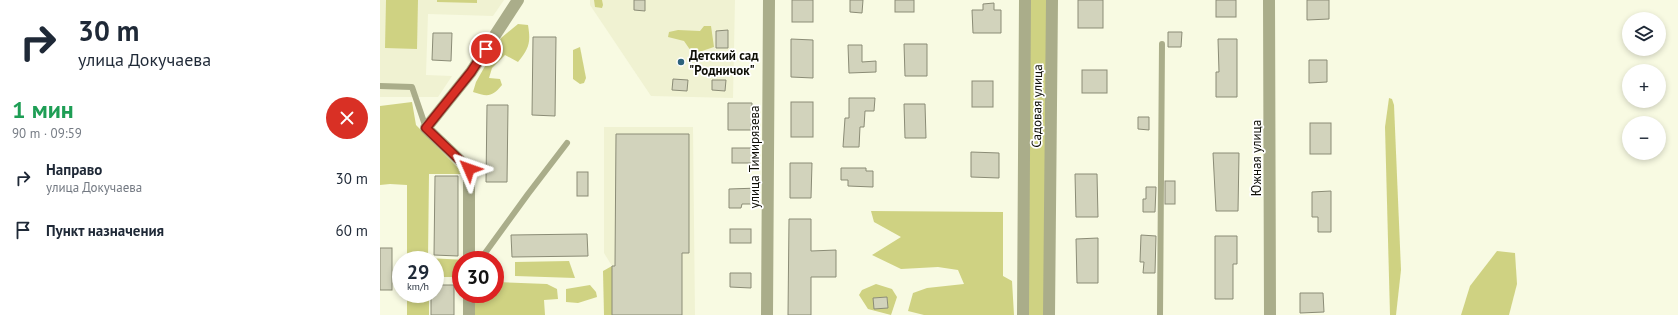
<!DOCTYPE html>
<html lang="ru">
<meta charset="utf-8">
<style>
body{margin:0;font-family:"PT Sans",sans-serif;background:#f6f6f7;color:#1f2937;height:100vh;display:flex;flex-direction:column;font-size:15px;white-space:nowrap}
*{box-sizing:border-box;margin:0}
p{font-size:13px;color:#747a83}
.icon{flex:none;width:22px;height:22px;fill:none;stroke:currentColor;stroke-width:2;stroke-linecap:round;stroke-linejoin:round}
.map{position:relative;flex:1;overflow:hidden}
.side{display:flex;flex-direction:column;background:#fff;width:380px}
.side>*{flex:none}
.guide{background:#fff;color:#1f2937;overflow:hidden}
.tools{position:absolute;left:1242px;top:12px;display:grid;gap:8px}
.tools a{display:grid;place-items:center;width:44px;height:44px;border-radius:50%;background:#fff;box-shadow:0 2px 6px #0003;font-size:20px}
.speed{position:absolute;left:12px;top:251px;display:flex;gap:8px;font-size:20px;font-weight:700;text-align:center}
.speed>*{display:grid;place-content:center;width:52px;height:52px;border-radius:50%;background:#fff;box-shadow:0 2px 6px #0003;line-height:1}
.speed small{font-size:10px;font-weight:400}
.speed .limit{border:6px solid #d22;background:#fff;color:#111}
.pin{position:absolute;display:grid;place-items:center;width:34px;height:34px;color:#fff;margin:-17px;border:2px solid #fff;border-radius:50%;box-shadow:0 1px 4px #0007}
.me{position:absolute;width:44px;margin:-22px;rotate:313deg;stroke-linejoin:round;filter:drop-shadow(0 0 3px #0008)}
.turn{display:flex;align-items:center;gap:14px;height:84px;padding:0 12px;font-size:18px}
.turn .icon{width:52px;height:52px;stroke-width:2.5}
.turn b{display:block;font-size:28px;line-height:34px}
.round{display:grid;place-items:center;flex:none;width:42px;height:42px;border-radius:21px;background:#f6f6f7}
.summary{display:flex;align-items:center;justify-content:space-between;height:68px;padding:0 12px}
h1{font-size:24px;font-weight:700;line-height:30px;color:#1e9e55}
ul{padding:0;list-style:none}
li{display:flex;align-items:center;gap:12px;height:52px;padding:0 12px}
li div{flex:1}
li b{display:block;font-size:15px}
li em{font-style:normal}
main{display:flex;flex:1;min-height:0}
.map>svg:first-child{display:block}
.built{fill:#f0f2d2}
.green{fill:#cfd282;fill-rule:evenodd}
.building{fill:#d2d3bc;stroke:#8b8c76}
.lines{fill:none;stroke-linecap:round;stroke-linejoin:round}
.service{stroke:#aaad8a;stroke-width:6}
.minor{stroke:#aaad8a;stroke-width:12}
.route-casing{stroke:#8d1f18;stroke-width:10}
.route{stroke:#d93025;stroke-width:7}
.poi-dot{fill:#2c627d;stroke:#fff;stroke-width:1.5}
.labels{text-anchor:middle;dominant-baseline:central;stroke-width:3.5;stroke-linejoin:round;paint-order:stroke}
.poi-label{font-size:13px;font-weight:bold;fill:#0f0f07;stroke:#fff;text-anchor:start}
.street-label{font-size:13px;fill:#0f0f07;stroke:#fff}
</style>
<main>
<section class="side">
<div class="guide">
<div class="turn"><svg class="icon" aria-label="right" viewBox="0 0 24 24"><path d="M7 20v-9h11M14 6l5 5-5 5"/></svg><div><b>30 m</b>улица Докучаева</div></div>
</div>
<div class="summary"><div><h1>1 мин</h1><p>90 m · 09:59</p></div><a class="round" style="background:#d93025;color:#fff"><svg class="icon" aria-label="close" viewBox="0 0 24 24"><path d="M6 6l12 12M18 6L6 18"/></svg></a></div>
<ul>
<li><svg class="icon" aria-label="right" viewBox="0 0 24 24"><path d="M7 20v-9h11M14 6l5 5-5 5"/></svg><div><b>Направо</b><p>улица Докучаева</p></div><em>30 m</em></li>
<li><svg class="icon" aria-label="arrive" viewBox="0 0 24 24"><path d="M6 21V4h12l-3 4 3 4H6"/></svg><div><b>Пункт назначения</b></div><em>60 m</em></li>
</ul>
</section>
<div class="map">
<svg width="1298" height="315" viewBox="0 0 1298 315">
<rect width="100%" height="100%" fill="#f8fae2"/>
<!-- built -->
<g class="built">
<path d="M 0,0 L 124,0 L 113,16 L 48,14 L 46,75 L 72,76 L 58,97 L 0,97 Z"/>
<path d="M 210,0 L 355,0 L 353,98 L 271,96 L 210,5 Z"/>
<path d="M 224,127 L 313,127 L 315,315 L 232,315 L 232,266 L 224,253 Z"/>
</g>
<!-- green -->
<g class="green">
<path d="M 6,0 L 38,0 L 37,49 L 5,48 Z"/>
<path d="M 57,0 L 97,0 L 97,3 L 57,2 Z"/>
<path d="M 214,0 L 222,0 L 223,5 L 222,8 L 215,7 Z"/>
<path d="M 648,0 L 667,0 L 664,315 L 645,315 Z"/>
<path d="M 138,24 L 148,25 C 151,43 149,48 138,62 L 125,55 L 112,68 L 109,78 L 120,79 L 122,85 C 112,97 108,97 93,92 L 96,82 L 121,38 Z"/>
<path d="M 324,26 L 331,26 L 334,47 L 313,54 L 304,41 L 288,37 L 289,32 L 298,30 L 320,31 Z"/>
<path d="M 200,47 L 206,78 L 204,83 L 200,84 L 193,79 L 193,50 Z"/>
<path d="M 1009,98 L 1012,99 L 1014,105 L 1021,270 L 1016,315 L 1010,315 L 1005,127 Z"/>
<path d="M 32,102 L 36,125 L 84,174 L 49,174 L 48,258 L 86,260 L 81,260 L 81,275 L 75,277 L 55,277 L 55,260 L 27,260 L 27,185 L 10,184 L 0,185 L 0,106 Z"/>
<path d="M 491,211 L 623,212 L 623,276 L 632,281 L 634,315 L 544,315 L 528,311 L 533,293 L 547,288 L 584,284 L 578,270 L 558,267 L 521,269 L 492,255 L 521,237 L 494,222 Z"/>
<path d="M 1117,251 L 1135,253 L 1137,284 L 1129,315 L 1081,315 L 1090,286 Z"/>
<path d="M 189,261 L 195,278 L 135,276 L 135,262 Z"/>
<path d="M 232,266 L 232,315 L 224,315 L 223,271 Z"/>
<path d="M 115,282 L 167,284 L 177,289 L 178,299 L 164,300 L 165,315 L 94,315 L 93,294 L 115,294 Z"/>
<path d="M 496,284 L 512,289 L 517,297 L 511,315 L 488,309 L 479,295 L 482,290 ZM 507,297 L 508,308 L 494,308 L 494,298 Z"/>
<path d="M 210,285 L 216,292 L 217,297 L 198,303 L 186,302 L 186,289 Z"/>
<rect x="27" y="294" width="22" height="21"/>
</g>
<!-- building -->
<g class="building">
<path d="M 254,0 L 265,0 L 265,11 L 254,10 Z"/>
<rect x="412" y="0" width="21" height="22"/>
<path d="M 470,0 L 483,0 L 482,13 L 470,12 Z"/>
<rect x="515" y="0" width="19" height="12"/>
<rect x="698" y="0" width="25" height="28"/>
<rect x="836" y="0" width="20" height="17"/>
<path d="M 927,0 L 949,0 L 949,19 L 927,20 Z"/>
<path d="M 614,3 L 614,10 L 621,10 L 621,33 L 593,33 L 592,10 L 603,10 L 603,4 Z"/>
<path d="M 348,30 L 348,48 L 336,48 L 336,31 Z"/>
<path d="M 788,32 L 802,32 L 801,47 L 788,47 Z"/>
<path d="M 53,33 L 72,33 L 71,61 L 52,60 Z"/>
<path d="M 153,37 L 176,37 L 175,116 L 152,115 Z"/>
<path d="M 411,39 L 433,40 L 433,78 L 411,77 Z"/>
<path d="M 838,39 L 857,39 L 857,97 L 836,97 L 836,72 L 839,72 Z"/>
<path d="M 524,44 L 547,44 L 547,76 L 525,76 Z"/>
<path d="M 468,45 L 482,45 L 482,62 L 496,61 L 496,72 L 469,73 Z"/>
<path d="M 929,60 L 947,60 L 947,82 L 929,83 Z"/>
<rect x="702" y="70" width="25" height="23"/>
<path d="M 293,79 L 308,80 L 307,91 L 292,90 Z"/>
<path d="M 332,80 L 346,80 L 345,91 L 332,90 Z"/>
<rect x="592" y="81" width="21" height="26"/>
<path d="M 469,98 L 495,98 L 494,111 L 485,111 L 484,127 L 480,127 L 479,147 L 463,147 L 465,118 L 469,118 Z"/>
<rect x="411" y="102" width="22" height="35"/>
<path d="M 348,103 L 372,103 L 371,130 L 348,130 Z"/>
<path d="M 524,104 L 545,104 L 546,138 L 525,138 Z"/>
<path d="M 107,105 L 128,105 L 127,182 L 106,182 Z"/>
<path d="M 758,117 L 769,117 L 769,130 L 758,129 Z"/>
<rect x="930" y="123" width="21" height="31"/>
<path d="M 236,134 L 309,134 L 309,253 L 302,253 L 302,315 L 232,315 L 232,266 L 235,266 Z"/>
<rect x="352" y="148" width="21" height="15"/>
<path d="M 591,152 L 619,153 L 619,178 L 591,177 Z"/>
<path d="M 833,153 L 859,153 L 858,211 L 836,211 Z"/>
<path d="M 410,163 L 432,163 L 431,198 L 410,198 Z"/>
<path d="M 461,168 L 486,168 L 486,171 L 493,171 L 493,187 L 468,186 L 468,180 L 461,180 Z"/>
<rect x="197" y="172" width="11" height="24"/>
<path d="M 695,174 L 717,174 L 718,217 L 696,217 Z"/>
<path d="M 55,176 L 78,176 L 78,256 L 54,255 Z"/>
<rect x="785" y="181" width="10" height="23"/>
<path d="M 766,187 L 776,187 L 775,212 L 763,212 L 763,199 L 766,199 Z"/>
<path d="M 379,188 L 379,198 L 372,198 L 372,204 L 362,204 L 361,208 L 349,208 L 349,189 Z"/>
<path d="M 951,191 L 951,232 L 938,232 L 938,217 L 932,217 L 932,192 Z"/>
<path d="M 409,219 L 431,219 L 431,251 L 456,250 L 456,277 L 431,277 L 431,315 L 408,315 Z"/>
<rect x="350" y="229" width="21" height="14"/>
<path d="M 207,234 L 208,256 L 132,257 L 131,235 Z"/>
<path d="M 761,235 L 776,236 L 775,273 L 763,273 L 764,262 L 760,262 Z"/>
<path d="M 835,236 L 857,236 L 857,264 L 853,264 L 853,299 L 835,299 Z"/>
<path d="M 718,238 L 718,283 L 697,283 L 696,239 Z"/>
<rect x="0" y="248" width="12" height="42"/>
<path d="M 350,273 L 371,273 L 371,288 L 350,287 Z"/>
<path d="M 55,285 L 74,285 L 74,315 L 51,315 L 51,294 L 55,294 Z"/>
<path d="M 920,293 L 943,293 L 944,312 L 920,313 Z"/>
<path d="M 507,297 L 508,308 L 494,309 L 493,298 Z"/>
</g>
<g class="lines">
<!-- service -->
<g class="service">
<path d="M 0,86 L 32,87 L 46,128"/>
<path d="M 100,260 L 148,194 L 187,143"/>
<path d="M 780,315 L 782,44"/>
</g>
<!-- minor -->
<g class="minor">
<path d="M 889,0 L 890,315"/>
<path d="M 89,260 L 89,169 L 46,128 L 91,72 L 138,0"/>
<path d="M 89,294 L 89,315"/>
<path d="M 387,315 L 389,0"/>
<path d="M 643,315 L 645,0"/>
<path d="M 669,315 L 672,0"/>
</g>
</g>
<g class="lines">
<defs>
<path id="route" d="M 89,169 L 46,128 L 91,72 L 106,49"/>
</defs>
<!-- route casing -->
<use href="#route" class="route-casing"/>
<!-- route -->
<use href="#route" class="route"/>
</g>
<!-- markers -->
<circle class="poi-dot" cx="301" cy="62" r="4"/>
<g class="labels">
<!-- poi labels -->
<g class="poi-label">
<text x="309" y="55">Детский сад<tspan x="309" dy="15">"Родничок"</tspan></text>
</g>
<!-- street labels -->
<g class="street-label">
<text transform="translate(657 106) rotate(-89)">Садовая улица</text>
<text transform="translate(374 157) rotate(-90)">улица Тимирязева</text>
<text transform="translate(876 158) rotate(-90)">Южная улица</text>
</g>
</g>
</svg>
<div class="tools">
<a><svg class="icon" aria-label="layers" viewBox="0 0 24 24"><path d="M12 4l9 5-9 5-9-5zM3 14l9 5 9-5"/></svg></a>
<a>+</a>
<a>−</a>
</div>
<div class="speed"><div>29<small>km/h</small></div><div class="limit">30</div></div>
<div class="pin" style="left:106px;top:49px;background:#d93025"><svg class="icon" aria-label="arrive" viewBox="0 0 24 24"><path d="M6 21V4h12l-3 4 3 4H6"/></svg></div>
<svg class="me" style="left:89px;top:169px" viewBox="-20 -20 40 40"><path d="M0-17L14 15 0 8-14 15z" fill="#d93025" stroke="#fff" stroke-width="4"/></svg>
</div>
</main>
